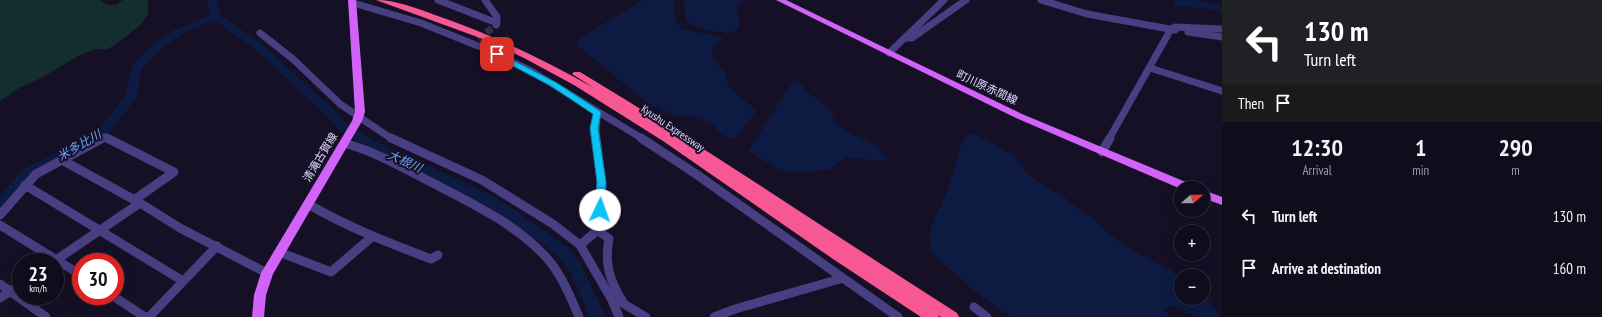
<!DOCTYPE html>
<meta charset="utf-8">
<style>
body{margin:0;font-family:"PT Sans Narrow","Noto Sans JP",sans-serif;background:#191525;color:#f1f3f6;height:100vh;display:flex;flex-direction:column;font-size:15px;white-space:nowrap}
*{box-sizing:border-box;margin:0}
p{font-size:13px;color:#9c9ba3}
.icon{flex:none;width:22px;height:22px;fill:none;stroke:currentColor;stroke-width:2;stroke-linecap:round;stroke-linejoin:round}
.map{position:relative;flex:1;overflow:hidden}
.details{display:flex;flex-direction:column;background:#100c1c;width:380px}
.details>*{flex:none}
.banner{background:#202124;color:#fff;overflow:hidden}
.needle{width:26px;rotate:70deg}
.buttons{position:absolute;left:1174px;top:181px;display:grid;gap:8px}
.buttons a{display:grid;place-items:center;width:36px;height:36px;border-radius:50%;background:#100c1c;box-shadow:0 4px 16px #0002,0 0 0 1px #302c3b;font-size:20px}
.speed{position:absolute;left:12px;top:253px;display:flex;gap:8px;font-size:20px;font-weight:700;text-align:center}
.speed>*{display:grid;place-content:center;width:52px;height:52px;border-radius:50%;background:#100c1c;box-shadow:0 4px 16px #0002,0 0 0 1px #302c3b;line-height:1}
.speed small{font-size:10px;font-weight:400}
.speed .limit{border:6px solid #d22;background:#fff;color:#111}
.pin{position:absolute;display:grid;place-items:center;width:34px;height:34px;color:#fff;margin:-17px;border-radius:8px;box-shadow:0 2px 6px #0006}
.me{position:absolute;width:44px;margin:-22px;rotate:3deg;stroke-linejoin:round;filter:drop-shadow(0 0 3px #0008)}
.turn{display:flex;align-items:center;gap:14px;height:84px;padding:0 16px;font-size:18px}
.turn .icon{width:52px;height:52px;stroke-width:2.5}
.turn b{display:block;font-size:28px;line-height:34px}
.then{display:flex;align-items:center;height:38px;padding:0 16px;background:#0003;gap:8px;font-size:15px}
.eta{display:flex;justify-content:space-evenly;align-items:center;height:68px;text-align:center}
.eta b{font-size:24px;font-weight:600;line-height:28px}
ul{padding:0;list-style:none}
li{display:flex;align-items:center;gap:12px;height:52px;padding:0 16px}
li div{flex:1}
li b{display:block;font-size:15px}
li em{font-style:normal}
main{display:flex;flex:1;min-height:0}
.map>svg:first-child{display:block}
.green{fill:#142d2f}
.water{fill:#0d1a42}
.lines{fill:none;stroke-linecap:round;stroke-linejoin:round}
.river{fill:#0d1a42;fill-rule:evenodd}
.minor-tunnel{stroke:#342e46;stroke-width:7;stroke-dasharray:7 3.5;stroke-linecap:butt}
.minor-far1{stroke:#483e82;stroke-width:7}
.minor{stroke:#483e82;stroke-width:9}
.major{fill:#d163f8;fill-rule:evenodd}
.highway{fill:#f75792;fill-rule:evenodd}
.route{fill:#0cc2f4;stroke:#087e9f}
.labels{text-anchor:middle;dominant-baseline:central;stroke-width:4;stroke-linejoin:round;paint-order:stroke}
.street-label{font-size:11px;fill:#e0d7fd;stroke:#161026}
.water-label{font-size:12px;font-style:italic;fill:#6aa6f8;stroke:#161026}
</style>
<main>
<div class="map">
<svg width="1222" height="317" viewBox="0 0 1222 317">
<rect width="100%" height="100%" fill="#161026"/>
<!-- green -->
<path class="green" d="M 0,0 L 100,0 L 107,5 L 116,5 L 123,0 L 148,0 L 148,15 L 139,26 L 115,45 L 107,49 L 95,49 L 80,55 L 41,78 L 19,88 L 0,101 Z"/>
<!-- water -->
<g class="water">
<path d="M 642,0 L 674,0 C 675,10 673,23 682,29 L 721,37 L 724,41 L 714,45 L 712,56 L 724,71 L 728,85 L 748,104 L 757,110 L 736,138 L 730,139 L 721,134 L 713,125 L 690,115 L 675,116 L 649,104 L 577,45 L 577,41 L 582,37 Z"/>
<path d="M 684,0 L 744,0 L 736,9 C 738,14 741,23 738,28 C 732,39 697,27 688,23 L 685,16 Z"/>
<path d="M 1175,0 L 1197,0 L 1222,6 L 1222,11 L 1175,5 L 1173,5 Z"/>
<path d="M 795,78 L 804,86 L 804,88 C 811,97 822,101 830,110 C 834,117 834,123 841,128 C 859,141 873,137 888,160 L 880,161 L 845,157 L 829,170 C 817,169 806,174 794,173 C 779,171 761,159 748,151 Z"/>
<path d="M 973,133 L 1016,157 L 1028,174 L 1042,185 L 1066,198 L 1079,210 L 1093,217 L 1106,232 L 1133,251 L 1182,276 L 1181,298 L 1203,298 L 1203,292 L 1220,317 L 1196,317 L 1171,305 L 1163,308 L 1168,315 L 1166,317 L 1011,317 L 977,293 L 940,261 L 932,251 L 930,241 L 931,226 L 946,194 L 962,142 L 966,135 Z"/>
</g>
<g class="lines">
<!-- river -->
<path class="river" d="M 207,0 L 217,0 L 220,15 L 263,45 L 337,112 L 346,123 L 369,138 L 497,198 L 567,246 L 580,263 L 606,317 L 590,317 L 569,270 L 557,254 L 487,206 L 361,144 L 338,129 L 329,118 L 255,49 L 214,20 L 182,34 L 163,47 L 142,68 L 136,98 L 105,138 L 32,176 L 22,186 L 5,210 L 0,211 L 0,196 L 22,170 L 97,132 L 124,97 L 133,65 L 155,43 L 174,30 L 210,15 Z"/>
<!-- minor-tunnel -->
<path class="minor-tunnel" d="M 478,39 L 495,26"/>
<!-- minor-far1 -->
<g class="minor-far1">
<path d="M 438,0 L 497,23"/>
<path d="M 485,0 L 497,17 L 496,25"/>
<path d="M 1041,0 L 1087,14 L 1175,30"/>
<path d="M 353,3 L 421,23 L 488,50 L 531,71 L 643,139"/>
<path d="M 1188,32 L 1222,37"/>
<path d="M 260,33 L 293,59 L 340,104 L 392,139"/>
<path d="M 905,38 L 912,38 L 966,0"/>
<path d="M 889,53 L 944,0"/>
<path d="M 1150,68 L 1222,91"/>
<path d="M 102,139 L 105,137 L 108,139"/>
<path d="M 596,139 L 597,113"/>
<path d="M 1109,139 L 1171,29 L 1175,27 L 1222,29"/>
</g>
<!-- minor -->
<g class="minor">
<path d="M 107,138 L 174,172 L 134,200"/>
<path d="M 391,138 L 482,180 L 553,224 L 580,245 L 612,300 L 619,317"/>
<path d="M 641,138 L 696,174 L 898,317"/>
<path d="M 344,143 C 373,151 398,165 425,179 C 467,201 512,221 545,256 C 561,273 570,296 579,317"/>
<path d="M 1102,152 L 1110,138"/>
<path d="M 62,160 L 140,203 L 180,228 L 267,273"/>
<path d="M 25,185 L 183,281"/>
<path d="M 308,204 C 347,227 389,243 431,259 L 438,255"/>
<path d="M 0,215 L 36,174 L 103,138"/>
<path d="M 0,225 L 81,275"/>
<path d="M 598,230 L 609,239 C 604,263 610,282 623,302"/>
<path d="M 580,245 L 598,230 L 602,187 L 596,138"/>
<path d="M 279,252 L 331,272 L 373,236"/>
<path d="M 53,262 L 140,203"/>
<path d="M 0,284 L 46,317"/>
<path d="M 113,296 L 145,317"/>
<path d="M 0,298 L 21,284"/>
<path d="M 619,301 L 646,317"/>
<path d="M 974,307 L 987,317"/>
<path d="M 149,317 L 217,246"/>
<path d="M 714,317 L 735,309 L 840,279"/>
</g>
<!-- major -->
<g class="major">
<path d="M 348,0 L 356,0 L 365,112 L 362,121 L 273,274 L 266,295 L 264,317 L 252,317 L 254,295 L 261,273 L 352,121 L 355,112 Z"/>
<path d="M 776,0 L 786,0 L 1022,114 L 1193,185 L 1194,188 L 1181,189 L 1016,118 Z"/>
<path d="M 1203,190 L 1222,197 L 1222,205 L 1203,198 Z"/>
</g>
<!-- highway -->
<path class="highway" d="M 376,0 C 396,0 416,8 435,15 C 490,34 543,59 594,88 L 572,74 L 574,72 L 580,72 C 708,149 831,233 957,313 L 959,317 L 941,317 L 938,315 L 939,317 L 921,317 L 833,259 L 663,141 L 574,85 L 524,58 L 483,39 Z"/>
</g>
<!-- route -->
<path class="route" d="M 497,52 L 557,83 L 600,111 L 601,113 L 598,128 L 606,182 L 604,213 L 600,214 L 595,210 L 597,182 L 590,128 L 593,114 L 551,86 L 494,56 L 493,54 Z"/>
<g class="labels">
<!-- street labels -->
<g class="street-label">
<text transform="translate(987 87) rotate(25)">町川原赤間線</text>
<text transform="translate(673 128) rotate(34)">Kyushu Expressway</text>
<text transform="translate(320 157) rotate(-59)">清滝古賀線</text>
</g>
<!-- water labels -->
<g class="water-label">
<text transform="translate(79 145) rotate(-30)">米多比川</text>
<text transform="translate(405 161) rotate(25)">大根川</text>
</g>
</g>
</svg>
<div class="buttons">
<a><svg class="needle" viewBox="-14 -14 28 28"><path d="M0-13l5 13h-10z" fill="#e53935"/><path d="M0 13l5-13h-10z" fill="#9c9ba3"/></svg></a>
<a>+</a>
<a>−</a>
</div>
<div class="speed"><div>23<small>km/h</small></div><div class="limit">30</div></div>
<div class="pin" style="left:497px;top:54px;background:#d93025"><svg class="icon" aria-label="arrive" viewBox="0 0 24 24"><path d="M6 21V4h12l-3 4 3 4H6"/></svg></div>
<svg class="me" style="left:600px;top:210px" viewBox="-20 -20 40 40"><circle r="19" fill="#fff"/><path d="M0-13L10 11 0 6-10 11z" fill="#0cc2f4"/></svg>
</div>
<section class="details">
<div class="banner">
<div class="turn"><svg class="icon" aria-label="left" viewBox="0 0 24 24"><path d="M17 20v-9H6M10 6l-5 5 5 5"/></svg><div><b>130 m</b>Turn left</div></div>
<div class="then">Then<svg class="icon" aria-label="arrive" viewBox="0 0 24 24"><path d="M6 21V4h12l-3 4 3 4H6"/></svg></div>
</div>
<div class="eta">
<div><b>12:30</b><p>Arrival</p></div>
<div><b>1</b><p>min</p></div>
<div><b>290</b><p>m</p></div>
</div>
<ul>
<li><svg class="icon" aria-label="left" viewBox="0 0 24 24"><path d="M17 20v-9H6M10 6l-5 5 5 5"/></svg><div><b>Turn left</b></div><em>130 m</em></li>
<li><svg class="icon" aria-label="arrive" viewBox="0 0 24 24"><path d="M6 21V4h12l-3 4 3 4H6"/></svg><div><b>Arrive at destination</b></div><em>160 m</em></li>
</ul>
</section>
</main>
